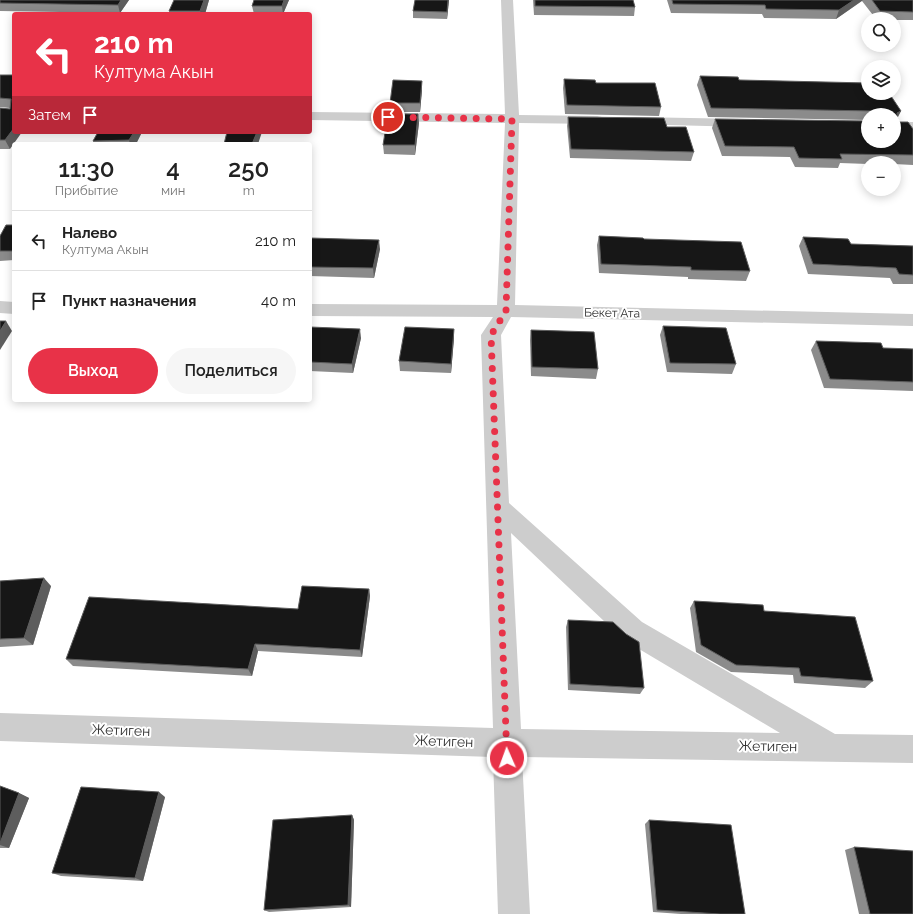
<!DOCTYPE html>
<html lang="ru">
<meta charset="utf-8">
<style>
body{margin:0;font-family:Raleway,sans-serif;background:#f6f6f6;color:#222;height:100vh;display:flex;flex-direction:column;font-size:15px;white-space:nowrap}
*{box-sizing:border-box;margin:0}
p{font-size:13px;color:#767676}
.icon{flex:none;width:22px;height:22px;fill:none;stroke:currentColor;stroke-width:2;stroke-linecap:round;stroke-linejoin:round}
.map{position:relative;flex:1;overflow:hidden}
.details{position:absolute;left:12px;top:142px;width:300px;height:260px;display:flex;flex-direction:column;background:#fff;border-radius:4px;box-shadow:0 2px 10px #0003}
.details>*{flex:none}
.guide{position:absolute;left:12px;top:12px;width:300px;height:122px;border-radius:4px;box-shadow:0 2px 10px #0003;background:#e83248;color:#fff;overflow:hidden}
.controls{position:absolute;left:861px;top:12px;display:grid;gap:8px}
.controls a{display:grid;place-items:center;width:40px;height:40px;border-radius:50%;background:#fff;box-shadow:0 2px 10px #0003;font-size:20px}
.pin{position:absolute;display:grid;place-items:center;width:34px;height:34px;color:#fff;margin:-17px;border:2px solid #fff;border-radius:50%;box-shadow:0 1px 4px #0007}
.me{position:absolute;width:44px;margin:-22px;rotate:358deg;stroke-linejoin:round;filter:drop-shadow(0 0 3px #0008)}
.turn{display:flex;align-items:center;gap:14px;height:84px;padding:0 16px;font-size:18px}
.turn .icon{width:52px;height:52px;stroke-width:2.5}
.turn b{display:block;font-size:28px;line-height:34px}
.then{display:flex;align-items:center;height:38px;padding:0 16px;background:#0003;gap:8px;font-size:15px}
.eta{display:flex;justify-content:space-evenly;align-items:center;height:68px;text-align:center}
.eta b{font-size:24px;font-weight:600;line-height:28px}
.button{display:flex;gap:8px;margin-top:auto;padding:8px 16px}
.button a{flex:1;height:46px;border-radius:24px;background:#e83248;color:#fff;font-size:16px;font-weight:600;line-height:46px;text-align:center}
.button a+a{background:#f6f6f6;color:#222}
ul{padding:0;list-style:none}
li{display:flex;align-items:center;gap:12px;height:60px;padding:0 16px;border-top:1px solid #e0e0e0}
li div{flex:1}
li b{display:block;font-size:15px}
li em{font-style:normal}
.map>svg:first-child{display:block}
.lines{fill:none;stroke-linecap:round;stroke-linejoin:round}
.minor{fill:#cdcdcd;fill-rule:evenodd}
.wall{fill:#8b8b8b}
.shaded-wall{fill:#5d5d5d}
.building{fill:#171717;stroke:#5d5d5d}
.route{stroke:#e83248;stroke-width:7;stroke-dasharray:0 12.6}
.labels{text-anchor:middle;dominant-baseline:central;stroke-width:4;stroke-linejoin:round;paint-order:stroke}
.street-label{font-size:12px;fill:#303030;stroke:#fff}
.near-street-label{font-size:14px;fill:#303030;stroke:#fff}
</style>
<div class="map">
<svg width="913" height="914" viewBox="0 0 913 914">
<rect width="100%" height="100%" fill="#fff"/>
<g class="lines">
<!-- minor -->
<g class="minor">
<path d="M 501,0 L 513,0 L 519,115 L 597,116 L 602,117 L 604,120 L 602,123 L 597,124 L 519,123 L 515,305 L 913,314 L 913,326 L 511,317 L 501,335 L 509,503 L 642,622 L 835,734 L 913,735 L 913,763 L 522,757 L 530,914 L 498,914 L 493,757 L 0,741 L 0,713 L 493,728 L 481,335 L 493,317 L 310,316 L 310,304 L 497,305 L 505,123 L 310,120 L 310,112 L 505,114 ZM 511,533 L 624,640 L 780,733 L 521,729 Z"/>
<path d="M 635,117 L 745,119 L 750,120 L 752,123 L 750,126 L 745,127 L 630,124 L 628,121 L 630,118 Z"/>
<rect x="894" y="122" width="19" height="8"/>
<path d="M 0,301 L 14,302 L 14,314 L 0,313 Z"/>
</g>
</g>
<!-- wall -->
<g class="wall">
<path d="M 0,0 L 129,0 L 120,13 L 0,11 Z"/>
<path d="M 209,0 L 205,14 L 170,14 L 169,11 Z"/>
<path d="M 254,0 L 289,0 L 283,14 L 254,14 L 252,6 Z"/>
<path d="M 449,0 L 447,19 L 413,18 L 413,11 Z"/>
<path d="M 533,0 L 633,0 L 635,7 L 634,16 L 534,15 Z"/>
<path d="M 667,0 L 913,0 L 913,20 L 894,20 L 894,19 L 876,19 L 862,1 L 836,19 L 764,18 L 762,14 L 671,13 Z"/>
<path d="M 0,75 L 14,75 L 10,149 L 0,149 L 0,108 L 10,109 L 10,108 L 0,107 Z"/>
<path d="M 700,76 L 739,80 L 901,111 L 897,119 L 898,122 L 913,129 L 913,165 L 894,164 L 894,163 L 868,163 L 868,164 L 840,163 L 838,168 L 795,167 L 790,157 L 722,156 L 712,128 L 715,119 L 868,141 L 894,115 L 868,115 L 868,120 L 708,117 L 697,85 Z"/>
<path d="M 564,79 L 596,83 L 661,107 L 659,116 L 565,114 L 563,88 Z"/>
<path d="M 422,90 L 420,112 L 390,112 L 390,103 Z"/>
<path d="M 418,114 L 419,123 L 415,155 L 384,154 L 383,145 Z"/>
<path d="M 568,117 L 667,127 L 694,152 L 691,161 L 570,158 L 567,126 Z"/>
<path d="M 98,132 L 142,132 L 136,144 L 94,144 L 93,141 Z"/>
<path d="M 14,225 L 14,260 L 0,261 L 0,236 Z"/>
<path d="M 599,236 L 644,239 L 750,271 L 746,281 L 688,279 L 688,277 L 599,273 L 597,245 Z"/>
<path d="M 803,237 L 851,244 L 913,246 L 913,284 L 893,284 L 890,278 L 808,274 L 799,246 Z"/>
<path d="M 310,238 L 380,249 L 374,278 L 310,276 Z"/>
<path d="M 663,326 L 736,364 L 732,374 L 667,372 L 660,335 Z"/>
<path d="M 310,327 L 361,338 L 353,373 L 310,371 Z"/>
<path d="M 454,329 L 454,338 L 451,373 L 400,371 L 399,361 Z"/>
<path d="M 531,330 L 598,369 L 596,379 L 531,376 L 530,340 Z"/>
<path d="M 816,341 L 883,348 L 913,349 L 913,391 L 824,388 L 811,350 Z"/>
<path d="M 0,581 L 51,586 L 33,645 L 0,647 Z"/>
<path d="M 369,589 L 370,596 L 362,657 L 258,651 L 252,676 L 73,666 L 66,659 L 298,609 Z"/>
<path d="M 694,601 L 764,611 L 873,681 L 865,688 L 794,683 L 793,675 L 731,672 L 696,652 L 690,608 Z"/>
<path d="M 568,620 L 644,688 L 640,694 L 568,690 L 566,627 Z"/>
<path d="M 0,786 L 19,793 L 29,798 L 9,848 L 0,848 Z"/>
<path d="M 165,797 L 143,881 L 61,876 L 52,873 Z"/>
<path d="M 352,815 L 354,820 L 351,907 L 269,912 L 264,910 Z"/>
<path d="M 649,820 L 745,914 L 681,914 L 653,912 L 645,824 Z"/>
<path d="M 854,847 L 913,914 L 859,914 L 845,850 Z"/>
</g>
<!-- shaded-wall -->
<g class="shaded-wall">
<path d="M 121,0 L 129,0 L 120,13 L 118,5 Z"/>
<path d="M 204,0 L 209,0 L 205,14 L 201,14 L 200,11 Z"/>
<path d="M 284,0 L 289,0 L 283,14 L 282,6 Z"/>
<path d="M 448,0 L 449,0 L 447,19 L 447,12 Z"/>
<path d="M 854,0 L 863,0 L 836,19 L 839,10 Z"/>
<path d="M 422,81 L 422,90 L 420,112 L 420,103 Z"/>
<path d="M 901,111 L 896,120 L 897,113 Z"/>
<path d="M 418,114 L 419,123 L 415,155 L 415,145 Z"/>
<path d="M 14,128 L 14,132 L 22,132 L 10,149 L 5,140 Z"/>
<path d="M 134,132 L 142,132 L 136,144 L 130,144 L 129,140 Z"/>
<path d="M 257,132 L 262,132 L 258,144 L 252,144 Z"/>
<path d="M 379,240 L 380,249 L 374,278 L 373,268 Z"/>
<path d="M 6,321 L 12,331 L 0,350 L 0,331 Z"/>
<path d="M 360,329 L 361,338 L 353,373 L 352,364 Z"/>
<path d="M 454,329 L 454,338 L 451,373 L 451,364 Z"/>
<path d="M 44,578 L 51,586 L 33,645 L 24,638 Z"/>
<path d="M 369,589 L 370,596 L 362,657 L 360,650 Z"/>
<path d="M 255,644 L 258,651 L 252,676 L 248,669 Z"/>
<path d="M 159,792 L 165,797 L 143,881 L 135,878 Z"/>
<path d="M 19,793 L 29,798 L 9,848 L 0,845 L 0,843 Z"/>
<path d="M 352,815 L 354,820 L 351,907 L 348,905 Z"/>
</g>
<!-- building -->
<g class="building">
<path d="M 0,0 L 121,0 L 118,5 L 0,3 Z"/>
<path d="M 174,0 L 204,0 L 200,11 L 169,11 Z"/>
<path d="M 254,0 L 284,0 L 282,6 L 252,6 Z"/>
<path d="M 415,0 L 448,0 L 447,12 L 413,11 Z"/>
<path d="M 535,0 L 633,0 L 635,7 L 535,6 Z"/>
<path d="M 672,0 L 854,0 L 839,10 L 766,9 L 765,5 L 673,4 Z"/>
<path d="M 872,0 L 913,0 L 913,12 L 880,11 Z"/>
<path d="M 0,75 L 14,75 L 14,128 L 5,140 L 0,140 L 0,108 L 10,109 L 11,99 L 0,98 Z"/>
<path d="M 700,76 L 738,77 L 739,80 L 868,83 L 868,93 L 889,93 L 901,111 L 897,113 L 898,122 L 908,122 L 913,129 L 913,155 L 840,154 L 842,159 L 799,158 L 794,147 L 725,146 L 715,119 L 868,121 L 868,141 L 894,141 L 894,115 L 874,115 L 873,111 L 711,108 Z"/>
<path d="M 564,79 L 595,80 L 596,83 L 655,83 L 661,107 L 567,105 Z"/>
<path d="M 393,80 L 422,81 L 420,103 L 390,103 Z"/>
<path d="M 388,114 L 418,114 L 415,145 L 383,145 Z"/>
<path d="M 568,117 L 664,118 L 667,127 L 686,127 L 694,152 L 571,149 Z"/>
<path d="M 98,132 L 134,132 L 129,140 L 93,141 Z"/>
<path d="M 227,132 L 257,132 L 252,144 L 224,144 Z"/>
<path d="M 6,225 L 14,225 L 14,251 L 0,251 L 0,236 Z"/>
<path d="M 599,236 L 643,238 L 644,239 L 741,242 L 750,271 L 691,270 L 691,267 L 601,264 Z"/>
<path d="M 803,237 L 848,239 L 851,244 L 913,246 L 913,275 L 899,274 L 896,268 L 813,264 Z"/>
<path d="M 310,238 L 379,240 L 373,268 L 310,267 Z"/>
<path d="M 0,321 L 6,321 L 0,331 Z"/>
<path d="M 663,326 L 726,328 L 736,364 L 670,363 Z"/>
<path d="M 310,327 L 360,329 L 352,364 L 310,362 Z"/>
<path d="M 405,327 L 454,329 L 451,364 L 399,361 Z"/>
<path d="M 531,330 L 594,332 L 598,369 L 532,367 Z"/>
<path d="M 816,341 L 881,343 L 883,348 L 913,349 L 913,382 L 830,379 Z"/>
<path d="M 44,578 L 24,638 L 0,639 L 0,581 Z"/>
<path d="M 302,586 L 369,589 L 360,650 L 255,644 L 248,669 L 66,659 L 89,597 L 298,609 Z"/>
<path d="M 694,601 L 763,605 L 764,611 L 855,617 L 873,681 L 801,676 L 799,668 L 736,665 L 701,645 Z"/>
<path d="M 568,620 L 613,622 L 626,634 L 639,642 L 644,688 L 570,684 Z"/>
<path d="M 0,786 L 19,793 L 0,843 Z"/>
<path d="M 81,787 L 159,792 L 135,878 L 52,873 Z"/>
<path d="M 352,815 L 348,905 L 264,910 L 273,820 Z"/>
<path d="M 649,820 L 731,825 L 745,914 L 720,914 L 657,910 Z"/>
<path d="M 854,847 L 913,851 L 913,914 L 870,914 Z"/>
</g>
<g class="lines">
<!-- route -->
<path class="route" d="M 388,117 L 512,119 L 506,311 L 491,335 L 507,758"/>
</g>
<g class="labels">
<!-- street labels -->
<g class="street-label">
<text transform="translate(612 313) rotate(1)">Бекет Ата</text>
</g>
<!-- near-street labels -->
<g class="near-street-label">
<text transform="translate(121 730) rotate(2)">Жетиген</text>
<text transform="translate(444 741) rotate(2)">Жетиген</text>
<text transform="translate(768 746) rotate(1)">Жетиген</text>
</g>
</g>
</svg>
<div class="controls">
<a><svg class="icon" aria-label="search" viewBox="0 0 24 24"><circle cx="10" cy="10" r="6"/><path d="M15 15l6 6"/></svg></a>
<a><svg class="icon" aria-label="layers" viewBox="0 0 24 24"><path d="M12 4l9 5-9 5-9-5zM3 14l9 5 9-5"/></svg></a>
<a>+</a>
<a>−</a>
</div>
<div class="pin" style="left:388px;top:117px;background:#d93025"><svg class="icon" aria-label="arrive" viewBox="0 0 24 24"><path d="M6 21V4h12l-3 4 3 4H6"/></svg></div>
<svg class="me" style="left:507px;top:758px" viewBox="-20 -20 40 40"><circle r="17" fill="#e83248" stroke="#fff" stroke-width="3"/><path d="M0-11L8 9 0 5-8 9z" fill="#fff"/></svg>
<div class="guide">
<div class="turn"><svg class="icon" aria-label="left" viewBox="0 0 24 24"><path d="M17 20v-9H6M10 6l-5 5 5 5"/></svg><div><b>210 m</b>Култума Акын</div></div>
<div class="then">Затем<svg class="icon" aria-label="arrive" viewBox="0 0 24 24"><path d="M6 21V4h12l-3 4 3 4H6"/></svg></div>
</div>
<section class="details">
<div class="eta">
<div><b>11:30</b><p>Прибытие</p></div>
<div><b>4</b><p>мин</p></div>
<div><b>250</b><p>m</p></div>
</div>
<ul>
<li><svg class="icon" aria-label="left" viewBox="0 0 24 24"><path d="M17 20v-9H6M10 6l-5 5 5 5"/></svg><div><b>Налево</b><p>Култума Акын</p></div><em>210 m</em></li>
<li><svg class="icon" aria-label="arrive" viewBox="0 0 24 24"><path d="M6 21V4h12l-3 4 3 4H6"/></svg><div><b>Пункт назначения</b></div><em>40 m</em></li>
</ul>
<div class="button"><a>Выход</a><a>Поделиться</a></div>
</section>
</div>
